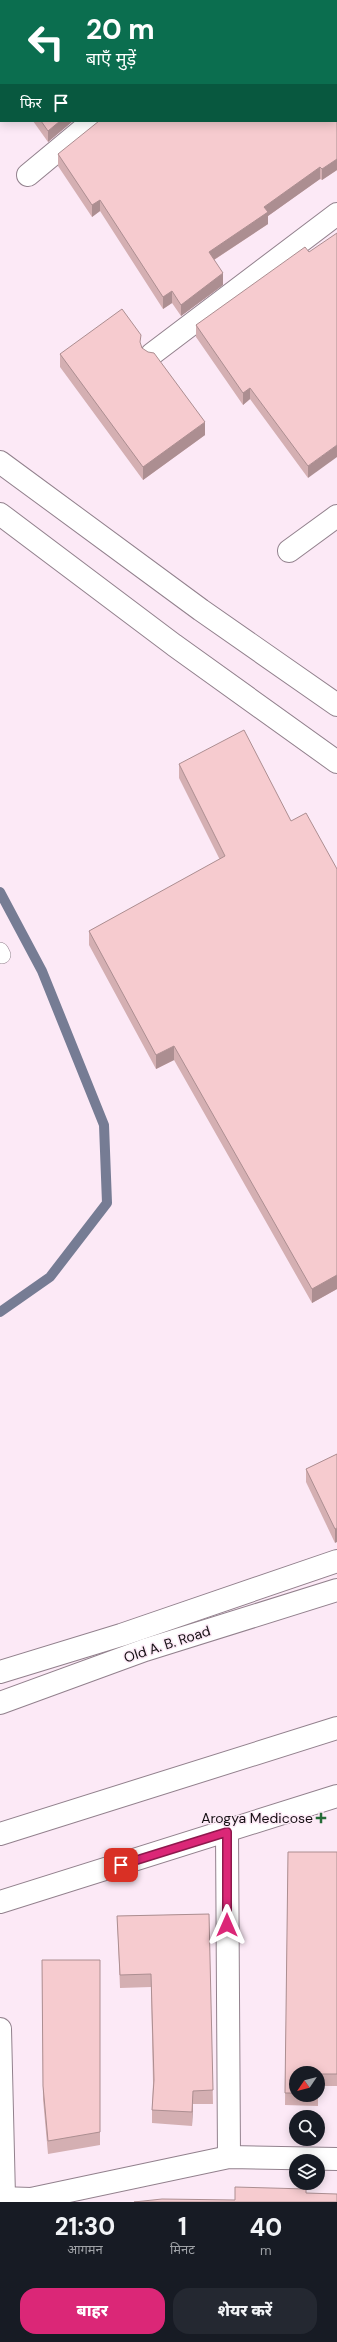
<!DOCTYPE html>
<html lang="hi">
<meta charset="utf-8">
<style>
body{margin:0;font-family:"DM Sans","Noto Sans Devanagari",sans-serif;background:#242831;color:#f1f3f6;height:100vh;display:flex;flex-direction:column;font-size:15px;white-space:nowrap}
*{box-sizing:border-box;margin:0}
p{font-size:13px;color:#9ea1a6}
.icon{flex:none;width:22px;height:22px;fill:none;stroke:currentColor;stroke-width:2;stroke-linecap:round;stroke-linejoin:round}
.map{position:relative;height:2202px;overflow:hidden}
.details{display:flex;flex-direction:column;background:#171b24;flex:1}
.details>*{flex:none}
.top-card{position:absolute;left:0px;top:0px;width:337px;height:122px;box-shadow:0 2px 10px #0003;background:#0b6e4f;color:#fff;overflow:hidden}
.needle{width:26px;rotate:235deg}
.controls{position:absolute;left:289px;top:2066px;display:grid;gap:8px}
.controls a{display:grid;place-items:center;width:36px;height:36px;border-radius:50%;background:#171b24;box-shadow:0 2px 10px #0003;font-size:20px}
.pin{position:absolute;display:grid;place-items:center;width:34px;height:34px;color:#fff;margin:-17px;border-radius:8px;box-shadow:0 2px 6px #0006}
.me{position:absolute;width:44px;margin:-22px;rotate:0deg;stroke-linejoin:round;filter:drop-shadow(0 0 3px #0008)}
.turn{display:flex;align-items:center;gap:14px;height:84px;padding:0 20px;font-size:18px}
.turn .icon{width:52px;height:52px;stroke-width:2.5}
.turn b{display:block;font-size:28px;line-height:34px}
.then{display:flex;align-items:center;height:38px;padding:0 20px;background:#0003;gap:8px;font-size:15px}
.eta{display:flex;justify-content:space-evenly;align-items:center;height:68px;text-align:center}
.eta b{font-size:24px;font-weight:800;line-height:28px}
.button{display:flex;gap:8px;margin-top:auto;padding:8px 20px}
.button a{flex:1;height:46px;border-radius:16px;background:#db2777;color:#fff;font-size:16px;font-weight:800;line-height:46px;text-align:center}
.button a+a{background:#242831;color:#f1f3f6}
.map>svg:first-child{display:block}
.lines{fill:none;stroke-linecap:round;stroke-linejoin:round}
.stream{stroke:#767c94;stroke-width:10}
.lane-casing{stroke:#92818d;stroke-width:18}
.street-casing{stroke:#92818d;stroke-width:24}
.secondary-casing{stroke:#92818d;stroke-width:24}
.lane{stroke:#fff;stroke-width:17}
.street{stroke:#fff;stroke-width:22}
.secondary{stroke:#fff;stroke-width:22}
.wall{fill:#d4afb2}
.shaded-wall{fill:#ac8e91}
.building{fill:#f6cbcf;stroke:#ac8e91}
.route-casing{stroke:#8e194d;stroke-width:10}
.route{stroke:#db2777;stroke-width:7}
.poi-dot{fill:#256b37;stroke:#fce9f6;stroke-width:1.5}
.labels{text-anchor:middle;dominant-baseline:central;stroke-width:3;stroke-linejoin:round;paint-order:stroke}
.street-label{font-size:14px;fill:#150f13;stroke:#fce9f6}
.poi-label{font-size:14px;fill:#150f13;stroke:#fce9f6;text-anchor:end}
</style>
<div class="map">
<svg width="337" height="2202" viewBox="0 0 337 2202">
<rect width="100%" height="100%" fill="#fce9f6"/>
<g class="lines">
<!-- stream -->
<path class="stream" d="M 0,892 L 42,971 L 104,1125 L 107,1203 L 50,1277 L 0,1312"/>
<defs>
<path id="lane" d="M 0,951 L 2,955"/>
<g id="street">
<path d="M 239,1 L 240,0"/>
<path d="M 28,175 L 93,121"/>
<path d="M 152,354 L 337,214"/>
<path d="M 289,551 L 337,516"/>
<path d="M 227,1832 L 229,2157"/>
<path d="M 0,1902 L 337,1796"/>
<path d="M 0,2029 L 4,2197"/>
<path d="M 0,2198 L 31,2199 L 229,2157 L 337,2159"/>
</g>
<g id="secondary">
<path d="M 0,462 L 201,610 L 337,705"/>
<path d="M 0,514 L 174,645 L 337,762"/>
<path d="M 0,1672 L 121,1635 L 337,1561"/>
<path d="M 0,1703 L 145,1650 L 337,1590"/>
<path d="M 0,1834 L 337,1728"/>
</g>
</defs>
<!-- lane casing -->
<use href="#lane" class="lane-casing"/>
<!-- street casing -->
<use href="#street" class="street-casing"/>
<!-- secondary casing -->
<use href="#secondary" class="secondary-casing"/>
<!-- lane -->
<use href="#lane" class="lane"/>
<!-- street -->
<use href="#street" class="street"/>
<!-- secondary -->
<use href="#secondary" class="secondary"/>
</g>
<!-- wall -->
<g class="wall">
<path d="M 0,0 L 199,0 L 198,1 L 1,1 L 1,86 L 0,84 Z"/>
<path d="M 337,0 L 337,170 L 322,180 L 320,179 L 268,216 L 268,224 L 214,260 L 223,285 L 181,316 L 172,303 L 163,309 L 100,211 L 92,217 L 58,166 L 58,154 L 336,121 Z"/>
<path d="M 33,121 L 73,121 L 48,142 Z"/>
<path d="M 309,252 L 308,478 L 250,399 L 243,405 L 196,337 L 196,325 Z"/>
<path d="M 141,345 L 142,348 L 205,435 L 143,480 L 60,367 L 60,354 Z"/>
<path d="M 179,764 L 291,821 L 337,869 L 337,1289 L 312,1303 L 174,1060 L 156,1069 L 89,945 L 89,931 L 220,860 L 179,778 Z"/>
<path d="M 337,1454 L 335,1543 L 306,1482 L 306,1469 Z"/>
<path d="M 288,1852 L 337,1852 L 337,2086 L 318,2086 L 318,2073 L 296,2073 L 296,2095 L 318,2095 L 318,2106 L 285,2105 Z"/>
<path d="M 209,1914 L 213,2104 L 193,2104 L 192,2126 L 152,2123 L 152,2110 L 153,2083 L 151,1987 L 120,1988 L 117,1916 Z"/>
<path d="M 42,1960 L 100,1960 L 100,2145 L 48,2154 L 43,2099 Z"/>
</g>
<!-- shaded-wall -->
<g class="shaded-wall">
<path d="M 184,0 L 199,0 L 198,1 L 183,1 Z"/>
<path d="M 60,121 L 73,121 L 48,142 L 48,131 Z"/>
<path d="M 337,159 L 337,170 L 322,180 L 322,169 Z"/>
<path d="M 320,167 L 320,179 L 268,216 L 268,224 L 209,263 L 209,252 L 264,207 Z"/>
<path d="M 100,200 L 100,211 L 92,217 L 92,205 Z"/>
<path d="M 223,273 L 223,285 L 181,316 L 181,305 Z"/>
<path d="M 172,291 L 172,303 L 163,309 L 163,297 Z"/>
<path d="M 250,388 L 250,399 L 243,405 L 243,393 Z"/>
<path d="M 205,422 L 205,435 L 143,480 L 143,467 Z"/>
<path d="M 337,445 L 337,457 L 308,478 L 308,466 Z"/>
<path d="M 174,1046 L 174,1060 L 156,1069 L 156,1055 Z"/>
<path d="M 337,1275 L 337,1289 L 312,1303 L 312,1289 Z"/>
<path d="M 337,1528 L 337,1542 L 335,1543 L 335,1529 Z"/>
<path d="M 193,2091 L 193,2104 L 192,2126 L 192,2112 Z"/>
</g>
<!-- building -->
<g class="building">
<path d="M 0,0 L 184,0 L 183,1 L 1,1 L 1,74 L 0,73 Z"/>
<path d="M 273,0 L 337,0 L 337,159 L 322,169 L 320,167 L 264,207 L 268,212 L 209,252 L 223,273 L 181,305 L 172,291 L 163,297 L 100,200 L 92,205 L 58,154 L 99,121 L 336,121 L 336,1 L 272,1 Z"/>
<path d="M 41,121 L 60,121 L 48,131 Z"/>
<path d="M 337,233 L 337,445 L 308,466 L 250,388 L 243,393 L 196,325 L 305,247 L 309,252 Z"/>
<path d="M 122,309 L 141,335 L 140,342 L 142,348 L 148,352 L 154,353 L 205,422 L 143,467 L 60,354 Z"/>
<path d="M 244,730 L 291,821 L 306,813 L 337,869 L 337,1275 L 312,1289 L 174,1046 L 156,1055 L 89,931 L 225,856 L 179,764 Z"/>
<path d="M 337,1454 L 337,1528 L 335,1529 L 306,1469 Z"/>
<path d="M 288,1852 L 337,1852 L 337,2074 L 318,2074 L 318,2073 L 296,2073 L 296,2093 L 285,2093 Z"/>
<path d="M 209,1914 L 213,2090 L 193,2091 L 192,2112 L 152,2110 L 154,2080 L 151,1974 L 120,1975 L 117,1916 Z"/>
<path d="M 42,1960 L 100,1960 L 100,2132 L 48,2141 L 43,2086 Z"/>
<path d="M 235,2187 L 306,2189 L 306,2193 L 337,2194 L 337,2202 L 134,2202 L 162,2199 L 235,2200 Z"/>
</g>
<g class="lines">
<defs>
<path id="route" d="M 121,1865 L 227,1832 L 227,1925"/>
</defs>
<!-- route casing -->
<use href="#route" class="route-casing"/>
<!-- route -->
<use href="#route" class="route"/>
</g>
<!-- markers -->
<path class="poi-dot" d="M319 1812h4v4h4v4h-4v4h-4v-4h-4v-4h4z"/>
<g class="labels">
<!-- street labels -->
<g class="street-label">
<text transform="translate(167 1644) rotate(-18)">Old A. B. Road</text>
</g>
<!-- poi labels -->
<g class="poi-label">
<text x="313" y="1818">Arogya Medicose</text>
</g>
</g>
</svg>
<div class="controls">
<a><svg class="needle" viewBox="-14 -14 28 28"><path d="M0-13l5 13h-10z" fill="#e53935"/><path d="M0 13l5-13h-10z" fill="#9ea1a6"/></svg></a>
<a><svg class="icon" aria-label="search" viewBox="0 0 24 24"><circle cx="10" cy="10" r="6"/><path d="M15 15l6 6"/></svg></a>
<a><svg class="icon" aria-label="layers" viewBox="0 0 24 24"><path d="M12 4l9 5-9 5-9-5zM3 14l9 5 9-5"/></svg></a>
</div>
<div class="pin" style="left:121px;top:1865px;background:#d93025"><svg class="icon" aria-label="arrive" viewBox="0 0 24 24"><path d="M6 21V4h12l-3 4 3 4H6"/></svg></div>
<svg class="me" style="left:227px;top:1925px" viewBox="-20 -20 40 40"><path d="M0-17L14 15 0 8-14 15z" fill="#db2777" stroke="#fff" stroke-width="4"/></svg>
<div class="top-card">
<div class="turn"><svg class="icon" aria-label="left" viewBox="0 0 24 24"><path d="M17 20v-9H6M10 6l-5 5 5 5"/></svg><div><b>20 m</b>बाएँ मुड़ें</div></div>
<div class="then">फिर<svg class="icon" aria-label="arrive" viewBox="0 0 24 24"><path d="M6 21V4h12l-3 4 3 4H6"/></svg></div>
</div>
</div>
<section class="details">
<div class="eta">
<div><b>21:30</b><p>आगमन</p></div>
<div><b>1</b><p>मिनट</p></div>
<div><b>40</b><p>m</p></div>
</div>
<div class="button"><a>बाहर</a><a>शेयर करें</a></div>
</section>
